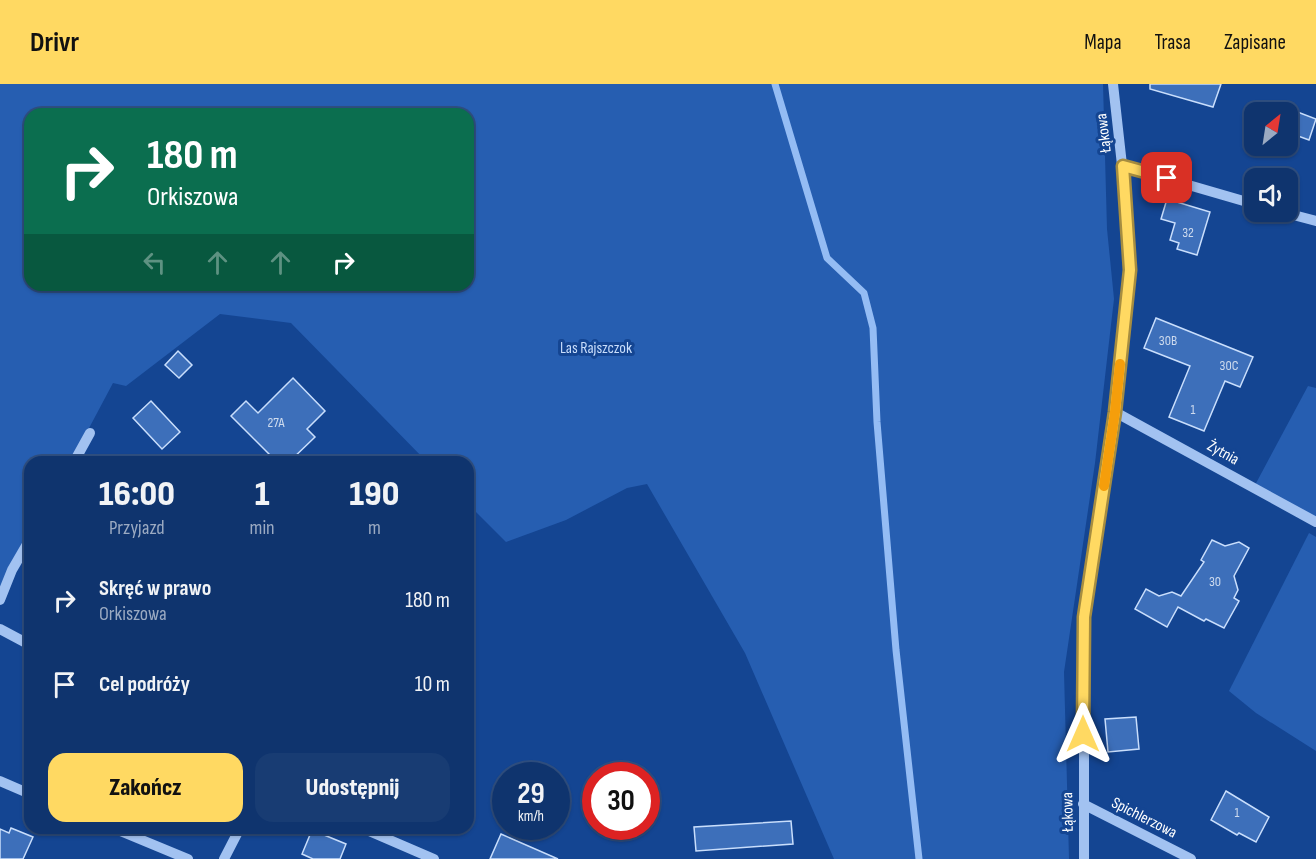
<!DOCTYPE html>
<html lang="pl">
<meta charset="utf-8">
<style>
body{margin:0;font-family:"Sofia Sans Condensed",sans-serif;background:#183c73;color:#f1f3f6;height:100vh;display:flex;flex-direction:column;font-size:22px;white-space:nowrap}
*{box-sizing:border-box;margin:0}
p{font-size:20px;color:#9baac2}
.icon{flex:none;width:33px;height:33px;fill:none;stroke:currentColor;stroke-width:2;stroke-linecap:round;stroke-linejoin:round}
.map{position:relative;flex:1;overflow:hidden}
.side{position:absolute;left:24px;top:372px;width:450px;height:378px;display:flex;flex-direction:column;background:#0f346e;border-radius:18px;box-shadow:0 2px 4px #0004,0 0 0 2px #2f4f81}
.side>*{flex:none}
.guide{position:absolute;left:24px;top:24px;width:450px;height:183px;border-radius:18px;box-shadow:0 2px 4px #0004,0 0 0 2px #2f4f81;background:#0b6e4f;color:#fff;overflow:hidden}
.needle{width:39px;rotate:30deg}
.fabs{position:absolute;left:1244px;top:18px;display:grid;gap:12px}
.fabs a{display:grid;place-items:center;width:54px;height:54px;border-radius:12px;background:#0f346e;box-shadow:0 2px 4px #0004,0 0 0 2px #2f4f81;font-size:30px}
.speed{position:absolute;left:492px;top:678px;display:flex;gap:12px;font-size:30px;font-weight:700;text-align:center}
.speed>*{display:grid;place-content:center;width:78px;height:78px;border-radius:50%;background:#0f346e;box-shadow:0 2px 4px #0004,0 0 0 2px #2f4f81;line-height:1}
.speed small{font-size:15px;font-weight:400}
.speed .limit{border:9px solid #d22;background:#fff;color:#111}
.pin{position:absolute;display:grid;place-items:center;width:51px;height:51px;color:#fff;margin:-26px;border-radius:12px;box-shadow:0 3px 9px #0006}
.me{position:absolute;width:66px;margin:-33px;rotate:0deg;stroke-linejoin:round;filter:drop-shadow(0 0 4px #0008)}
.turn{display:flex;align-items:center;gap:21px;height:126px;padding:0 24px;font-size:27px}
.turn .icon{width:78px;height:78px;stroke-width:2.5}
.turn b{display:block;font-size:42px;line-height:51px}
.lanes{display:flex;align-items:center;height:57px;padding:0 24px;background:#0003;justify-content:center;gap:30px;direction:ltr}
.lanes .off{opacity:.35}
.eta{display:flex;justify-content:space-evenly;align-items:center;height:102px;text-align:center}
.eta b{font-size:36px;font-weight:800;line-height:42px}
.primary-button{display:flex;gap:12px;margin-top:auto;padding:12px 24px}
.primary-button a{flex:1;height:69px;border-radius:18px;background:#ffd962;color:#111;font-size:24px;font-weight:800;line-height:69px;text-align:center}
.primary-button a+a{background:#183c73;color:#f1f3f6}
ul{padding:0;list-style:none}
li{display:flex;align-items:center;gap:18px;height:84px;padding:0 24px}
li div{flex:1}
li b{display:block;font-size:22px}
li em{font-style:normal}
header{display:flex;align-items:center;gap:36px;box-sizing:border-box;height:84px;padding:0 30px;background:#ffd962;color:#111}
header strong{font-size:28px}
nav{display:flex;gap:33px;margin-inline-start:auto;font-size:21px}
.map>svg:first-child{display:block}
.green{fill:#265eb1;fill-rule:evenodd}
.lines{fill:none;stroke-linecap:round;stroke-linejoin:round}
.stream{stroke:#94bcf4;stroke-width:7}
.building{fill:#3d6fba;stroke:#c9defc;stroke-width:1.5}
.minor{stroke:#a2c2f1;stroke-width:10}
.route-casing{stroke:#a68d40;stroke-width:15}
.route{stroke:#ffd962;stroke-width:10}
.slow{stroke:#f59e0b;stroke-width:10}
.labels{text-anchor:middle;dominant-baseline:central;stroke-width:6;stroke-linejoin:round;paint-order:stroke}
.number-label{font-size:14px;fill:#cedbee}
.street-label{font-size:16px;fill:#fff;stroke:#144592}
.park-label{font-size:16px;fill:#c9defc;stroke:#144592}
</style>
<header>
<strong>Drivr</strong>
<nav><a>Mapa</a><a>Trasa</a><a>Zapisane</a></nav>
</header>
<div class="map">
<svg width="1316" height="775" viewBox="0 0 1316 775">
<rect width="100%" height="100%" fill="#144592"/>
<!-- green -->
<g class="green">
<path d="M 0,0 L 1103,0 L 1107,145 L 1114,215 L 1095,379 L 1064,588 L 1069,775 L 834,775 L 745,569 L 647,400 L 627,404 L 566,436 L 506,458 L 468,420 L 468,378 L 427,378 L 291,239 L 220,230 L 126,302 L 113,299 L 71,378 L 30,378 L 30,456 L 0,513 ZM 30,30 L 468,30 L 468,201 L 30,201 Z"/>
<path d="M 1308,302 L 1316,304 L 1316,433 L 1254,403 Z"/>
<path d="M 1309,449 L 1316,453 L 1316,667 L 1256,629 L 1229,607 Z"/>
</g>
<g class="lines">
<!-- stream -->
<path class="stream" d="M 775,0 L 827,174 L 864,209 L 873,244 L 877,338 L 896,566 L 919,775"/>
</g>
<!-- building -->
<g class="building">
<path d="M 1150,0 L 1221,0 L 1213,23 L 1150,5 Z"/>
<path d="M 1287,24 L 1316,35 L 1309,56 L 1287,48 Z"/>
<path d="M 1167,115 L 1210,128 L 1197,171 L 1177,165 L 1179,159 L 1170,156 L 1175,139 L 1161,135 Z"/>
<path d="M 1156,234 L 1253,273 L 1240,303 L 1225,297 L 1204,347 L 1169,333 L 1190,282 L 1144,264 Z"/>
<path d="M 178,267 L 192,281 L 179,294 L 165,281 Z"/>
<path d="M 293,294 L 325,327 L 307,345 L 315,353 L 289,378 L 277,378 L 231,332 L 246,317 L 258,329 Z"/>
<path d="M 151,317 L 180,348 L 162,365 L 133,334 Z"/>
<path d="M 1212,456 L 1225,462 L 1239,458 L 1249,464 L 1234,492 L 1238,506 L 1234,514 L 1239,517 L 1224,544 L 1206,535 L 1204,537 L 1178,523 L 1167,543 L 1135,525 L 1146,505 L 1159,512 L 1172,508 L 1181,512 L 1204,478 L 1201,476 Z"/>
<path d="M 1136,633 L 1139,665 L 1108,668 L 1105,635 Z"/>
<path d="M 1226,707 L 1269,733 L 1256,758 L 1239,749 L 1237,751 L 1211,736 Z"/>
<path d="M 791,737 L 793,760 L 696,767 L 694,743 Z"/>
<path d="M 11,744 L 33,753 L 23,775 L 0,775 L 0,745 L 9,749 Z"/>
<path d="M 312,746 L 346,760 L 340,775 L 313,775 L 302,770 Z"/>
<path d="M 501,750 L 558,775 L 490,775 Z"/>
</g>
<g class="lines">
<!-- minor -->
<g class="minor">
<path d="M 1123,82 L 1254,120"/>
<path d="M 1282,128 L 1316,137"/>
<path d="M 1115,328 L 1316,438"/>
<path d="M 74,378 L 90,349"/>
<path d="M 0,516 L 12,486 L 30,455"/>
<path d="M 0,545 L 30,561"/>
<path d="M 0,697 L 30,710"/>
<path d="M 1083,720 L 1191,775"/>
<path d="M 113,744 L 188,775"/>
<path d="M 362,744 L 434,775"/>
<path d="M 224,775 L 240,744"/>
<path d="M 1084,775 L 1084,533 L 1115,328 L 1130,186 L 1128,135 L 1113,0"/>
</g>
</g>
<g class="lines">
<defs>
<path id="route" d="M 1083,650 L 1084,533 L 1115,328 L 1130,186 L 1123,82 L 1167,94"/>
</defs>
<!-- route casing -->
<use href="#route" class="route-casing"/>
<!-- route -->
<use href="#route" class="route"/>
<!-- slow -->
<path class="slow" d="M 1104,402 L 1115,328 L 1120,280"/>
</g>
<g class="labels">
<!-- number labels -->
<g class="number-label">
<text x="1188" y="148">32</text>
<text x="1168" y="256">30B</text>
<text x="1229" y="281">30C</text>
<text x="1193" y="325">1</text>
<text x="276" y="338">27A</text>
<text x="1215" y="497">30</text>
<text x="1237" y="728">1</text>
</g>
<!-- street labels -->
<g class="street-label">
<text transform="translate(1104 49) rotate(-97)">Łąkowa</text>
<text transform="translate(1223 369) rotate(29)">Żytnia</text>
<text transform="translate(1068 728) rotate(-91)">Łąkowa</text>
<text transform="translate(1144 734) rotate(27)">Spichlerzowa</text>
</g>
<!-- park labels -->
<g class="park-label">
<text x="596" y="264">Las Rajszczok</text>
</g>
</g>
</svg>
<div class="fabs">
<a><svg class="needle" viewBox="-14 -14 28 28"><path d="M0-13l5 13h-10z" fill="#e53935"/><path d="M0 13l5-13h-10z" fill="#9baac2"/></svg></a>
<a><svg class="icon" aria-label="sound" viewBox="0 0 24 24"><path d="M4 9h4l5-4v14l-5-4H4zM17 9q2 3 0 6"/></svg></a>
</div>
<div class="speed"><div>29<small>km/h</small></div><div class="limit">30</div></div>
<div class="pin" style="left:1167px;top:94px;background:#d93025"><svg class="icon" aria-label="arrive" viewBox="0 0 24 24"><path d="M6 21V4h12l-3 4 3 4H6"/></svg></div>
<svg class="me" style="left:1083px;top:650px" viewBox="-20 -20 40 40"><path d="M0-17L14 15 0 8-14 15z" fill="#ffd962" stroke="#fff" stroke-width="4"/></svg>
<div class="guide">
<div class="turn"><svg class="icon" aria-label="right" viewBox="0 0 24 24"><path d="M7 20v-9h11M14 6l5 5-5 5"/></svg><div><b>180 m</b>Orkiszowa</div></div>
<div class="lanes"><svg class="icon off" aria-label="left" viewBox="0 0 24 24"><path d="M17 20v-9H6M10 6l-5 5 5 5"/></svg><svg class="icon off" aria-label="ahead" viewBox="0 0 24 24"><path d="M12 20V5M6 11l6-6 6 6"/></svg><svg class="icon off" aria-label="ahead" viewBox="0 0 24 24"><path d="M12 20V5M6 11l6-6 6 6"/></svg><svg class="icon" aria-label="right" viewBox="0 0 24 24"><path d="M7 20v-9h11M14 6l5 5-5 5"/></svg></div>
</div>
<section class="side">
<div class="eta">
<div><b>16:00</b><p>Przyjazd</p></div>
<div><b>1</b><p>min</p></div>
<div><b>190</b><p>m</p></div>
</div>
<ul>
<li><svg class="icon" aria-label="right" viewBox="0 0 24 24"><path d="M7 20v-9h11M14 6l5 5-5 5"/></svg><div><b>Skręć w prawo</b><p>Orkiszowa</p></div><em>180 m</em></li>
<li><svg class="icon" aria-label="arrive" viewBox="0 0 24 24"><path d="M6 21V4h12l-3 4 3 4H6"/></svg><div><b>Cel podróży</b></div><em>10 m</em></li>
</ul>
<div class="primary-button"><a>Zakończ</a><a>Udostępnij</a></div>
</section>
</div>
